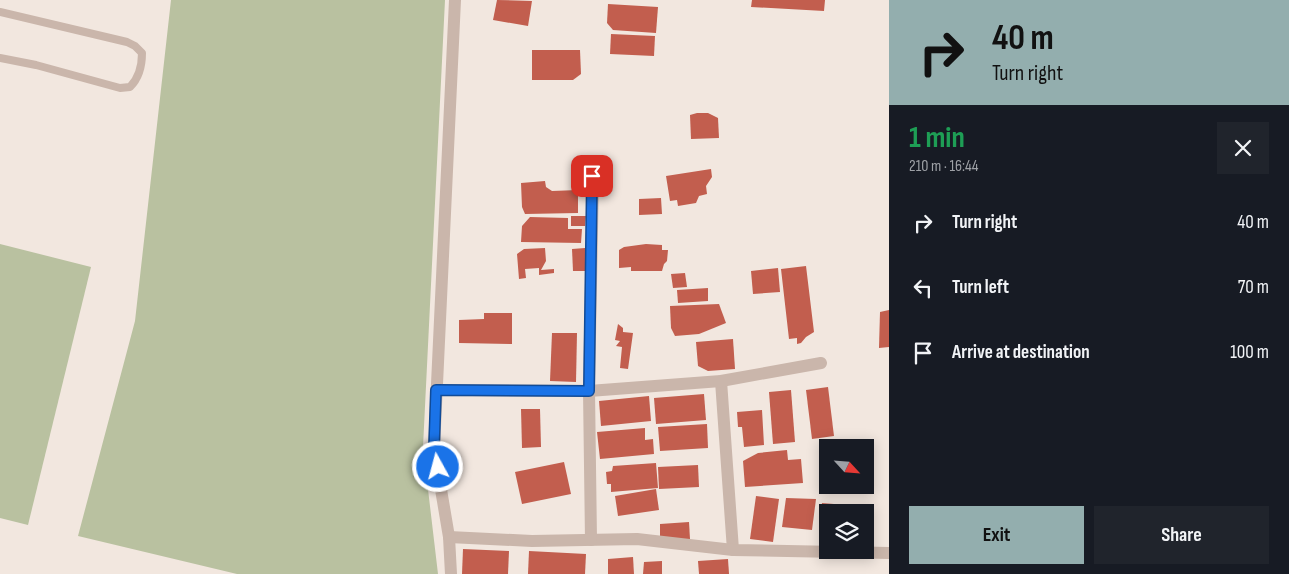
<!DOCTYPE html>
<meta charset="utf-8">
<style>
body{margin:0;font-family:"Sofia Sans Condensed",sans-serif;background:#20242c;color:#f1f3f6;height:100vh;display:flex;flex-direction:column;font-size:19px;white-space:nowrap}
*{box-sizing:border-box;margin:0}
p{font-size:16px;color:#9ea1a6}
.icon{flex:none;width:28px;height:28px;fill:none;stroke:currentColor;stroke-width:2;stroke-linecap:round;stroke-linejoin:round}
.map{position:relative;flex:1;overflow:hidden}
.drawer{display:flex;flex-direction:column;background:#171b24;width:400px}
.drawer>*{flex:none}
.hud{background:#93aeae;color:#111;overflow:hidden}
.needle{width:32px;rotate:116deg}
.controls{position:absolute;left:819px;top:439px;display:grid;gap:10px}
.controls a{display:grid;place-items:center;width:55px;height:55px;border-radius:0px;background:#171b24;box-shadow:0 2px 12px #0003;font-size:25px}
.pin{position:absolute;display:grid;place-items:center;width:42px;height:42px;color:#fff;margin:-21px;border-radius:10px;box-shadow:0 2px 8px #0006}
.me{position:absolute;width:55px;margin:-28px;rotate:353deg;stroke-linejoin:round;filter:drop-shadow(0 0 4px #0008)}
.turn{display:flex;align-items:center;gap:18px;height:105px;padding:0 20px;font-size:22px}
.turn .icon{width:65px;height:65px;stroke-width:2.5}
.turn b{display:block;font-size:35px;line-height:42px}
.round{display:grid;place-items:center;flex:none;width:52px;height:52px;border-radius:0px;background:#20242c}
.headline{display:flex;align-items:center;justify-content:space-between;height:85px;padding:0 20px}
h1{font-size:30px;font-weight:700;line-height:38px;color:#1e9e55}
.button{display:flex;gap:10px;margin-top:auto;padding:10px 20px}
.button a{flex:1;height:58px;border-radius:0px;background:#93aeae;color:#111;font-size:20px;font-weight:700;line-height:58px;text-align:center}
.button a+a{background:#20242c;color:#f1f3f6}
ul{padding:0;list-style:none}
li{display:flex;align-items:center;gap:15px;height:65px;padding:0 20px}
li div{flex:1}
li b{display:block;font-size:19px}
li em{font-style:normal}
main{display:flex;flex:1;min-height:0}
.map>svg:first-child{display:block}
.green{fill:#b9c1a0}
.building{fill:#c25e4e}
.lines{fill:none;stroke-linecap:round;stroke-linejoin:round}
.service{stroke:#cab6ab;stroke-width:8}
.minor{stroke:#cab6ab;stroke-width:12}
.route-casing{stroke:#114b97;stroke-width:12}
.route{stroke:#1a73e8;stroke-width:9}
</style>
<main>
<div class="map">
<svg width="889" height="574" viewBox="0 0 889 574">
<rect width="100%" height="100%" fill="#f2e7df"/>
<!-- green -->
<g class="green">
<path d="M 171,0 L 445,0 L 423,447 L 438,574 L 237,574 L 78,536 L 135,321 Z"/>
<path d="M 0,244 L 91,267 L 28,525 L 0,518 Z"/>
</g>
<!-- building -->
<g class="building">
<path d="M 497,0 L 532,1 L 528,26 L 493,20 Z"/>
<path d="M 752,0 L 825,0 L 824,11 L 751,7 Z"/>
<path d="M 608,4 L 658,7 L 656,33 L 613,30 L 607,23 Z"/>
<path d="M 611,34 L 655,36 L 654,56 L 610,54 Z"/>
<path d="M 532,50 L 580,50 L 581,74 L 573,80 L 532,80 Z"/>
<path d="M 697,113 L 708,113 L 718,118 L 719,138 L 691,139 L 690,115 Z"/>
<path d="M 711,169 L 712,177 L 706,186 L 707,194 L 699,196 L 696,203 L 678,206 L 677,200 L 670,201 L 666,176 Z"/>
<path d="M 545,181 L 546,187 L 552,191 L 578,190 L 578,213 L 525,214 L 522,207 L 521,183 Z"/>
<path d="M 661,198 L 662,214 L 639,215 L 639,199 Z"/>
<path d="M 571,216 L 586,216 L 585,226 L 571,226 Z"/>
<path d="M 530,217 L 568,218 L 568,229 L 582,229 L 581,243 L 521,242 L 522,226 Z"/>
<path d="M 646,244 L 662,245 L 662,250 L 668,250 L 667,261 L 664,264 L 662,271 L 631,271 L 631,267 L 619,268 L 619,250 L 624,247 Z"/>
<path d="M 545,248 L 546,261 L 541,270 L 554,269 L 554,273 L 539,275 L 539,268 L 525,269 L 526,278 L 519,279 L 517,254 L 524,249 Z"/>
<path d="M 585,248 L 585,271 L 573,271 L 572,249 Z"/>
<path d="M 806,266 L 814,332 L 806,337 L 801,343 L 797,344 L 797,338 L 789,339 L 781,269 Z"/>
<path d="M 778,268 L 780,292 L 753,294 L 751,271 Z"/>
<path d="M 685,273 L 687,287 L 673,288 L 671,274 Z"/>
<path d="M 708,288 L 708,301 L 678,303 L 677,290 Z"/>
<path d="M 719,304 L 726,323 L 699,334 L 675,336 L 671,328 L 670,306 Z"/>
<path d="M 889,310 L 889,347 L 879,348 L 880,312 Z"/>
<path d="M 484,313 L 512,313 L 512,344 L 459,343 L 459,320 L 484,319 Z"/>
<path d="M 618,324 L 623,328 L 623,332 L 633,333 L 628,369 L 620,368 L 622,347 L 616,346 L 620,341 L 615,340 Z"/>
<path d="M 552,333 L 577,333 L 576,382 L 550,381 Z"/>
<path d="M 733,339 L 735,369 L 708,371 L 698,366 L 696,342 Z"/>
<path d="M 828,387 L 834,436 L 812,439 L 806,390 Z"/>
<path d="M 791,390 L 795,442 L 773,444 L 769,392 Z"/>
<path d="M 704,394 L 706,420 L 656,424 L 654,398 Z"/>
<path d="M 649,396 L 651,421 L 601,426 L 599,401 Z"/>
<path d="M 521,409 L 540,409 L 541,447 L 522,448 Z"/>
<path d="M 762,410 L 764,445 L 744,447 L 742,427 L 738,427 L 737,412 Z"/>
<path d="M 707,424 L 708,448 L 660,451 L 658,427 Z"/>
<path d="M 645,428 L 645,440 L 653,439 L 654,454 L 600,459 L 597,432 Z"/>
<path d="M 787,450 L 788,460 L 801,459 L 803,483 L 745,487 L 743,461 L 758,453 Z"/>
<path d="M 564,462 L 571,494 L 522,504 L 515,472 Z"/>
<path d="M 656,463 L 658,488 L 611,492 L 611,484 L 607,484 L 606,472 L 612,471 L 613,466 Z"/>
<path d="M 698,465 L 699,487 L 659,489 L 658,467 Z"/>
<path d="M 656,489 L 659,510 L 618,516 L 615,496 Z"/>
<path d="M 756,496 L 779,499 L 773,542 L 750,539 Z"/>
<path d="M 786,498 L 816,499 L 812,530 L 782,527 Z"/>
<path d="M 822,503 L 846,505 L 846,512 L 828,512 L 828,529 L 819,528 Z"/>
<path d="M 689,522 L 690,539 L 660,540 L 660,524 Z"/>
<path d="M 463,549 L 509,551 L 508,574 L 462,574 Z"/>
<path d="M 529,551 L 586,554 L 585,574 L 528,574 Z"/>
<path d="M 633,557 L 634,574 L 608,574 L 608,559 Z"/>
<path d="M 728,559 L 729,574 L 699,574 L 698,561 Z"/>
<path d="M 662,561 L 662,574 L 643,574 L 644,562 Z"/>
</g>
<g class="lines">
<!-- service -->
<path class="service" d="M 0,12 L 127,42 L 135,46 L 142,53 C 142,66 139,78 130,87 L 120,88 L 36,65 L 0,58"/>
<!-- minor -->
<g class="minor">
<path d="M 721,381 L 733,550"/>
<path d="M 436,390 L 589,391 L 721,381 L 821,363"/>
<path d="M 449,537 L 532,541 L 637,539 L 733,550 L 889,553"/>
<path d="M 591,540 L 589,391 L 593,176"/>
<path d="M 451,574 L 449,537 L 434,448 L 455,0"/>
</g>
</g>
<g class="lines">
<defs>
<path id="route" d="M 438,467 L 434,448 L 436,390 L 589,391 L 592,176"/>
</defs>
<!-- route casing -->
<use href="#route" class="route-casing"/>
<!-- route -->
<use href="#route" class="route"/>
</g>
</svg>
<div class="controls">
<a><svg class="needle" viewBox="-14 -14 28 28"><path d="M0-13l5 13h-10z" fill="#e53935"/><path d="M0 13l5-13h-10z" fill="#9ea1a6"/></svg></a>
<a><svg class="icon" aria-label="layers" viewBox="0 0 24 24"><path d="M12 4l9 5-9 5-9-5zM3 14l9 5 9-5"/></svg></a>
</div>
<div class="pin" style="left:592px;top:176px;background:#d93025"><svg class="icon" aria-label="arrive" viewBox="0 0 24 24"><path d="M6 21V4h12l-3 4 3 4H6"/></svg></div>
<svg class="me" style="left:438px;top:467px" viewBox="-20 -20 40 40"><circle r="17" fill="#1a73e8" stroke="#fff" stroke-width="3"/><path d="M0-11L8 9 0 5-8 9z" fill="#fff"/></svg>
</div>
<section class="drawer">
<div class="hud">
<div class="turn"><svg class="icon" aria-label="right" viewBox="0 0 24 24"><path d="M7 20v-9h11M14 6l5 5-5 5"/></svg><div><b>40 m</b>Turn right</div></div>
</div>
<div class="headline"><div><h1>1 min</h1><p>210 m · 16:44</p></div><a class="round"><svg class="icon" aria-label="close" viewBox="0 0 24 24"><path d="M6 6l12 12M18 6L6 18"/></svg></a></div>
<ul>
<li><svg class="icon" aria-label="right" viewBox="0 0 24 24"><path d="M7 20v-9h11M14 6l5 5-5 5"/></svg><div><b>Turn right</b></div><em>40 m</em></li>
<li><svg class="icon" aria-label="left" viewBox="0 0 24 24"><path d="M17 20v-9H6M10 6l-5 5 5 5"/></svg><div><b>Turn left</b></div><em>70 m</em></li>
<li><svg class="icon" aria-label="arrive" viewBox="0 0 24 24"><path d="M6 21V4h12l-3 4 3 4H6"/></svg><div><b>Arrive at destination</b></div><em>100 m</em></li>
</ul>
<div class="button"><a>Exit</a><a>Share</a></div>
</section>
</main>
